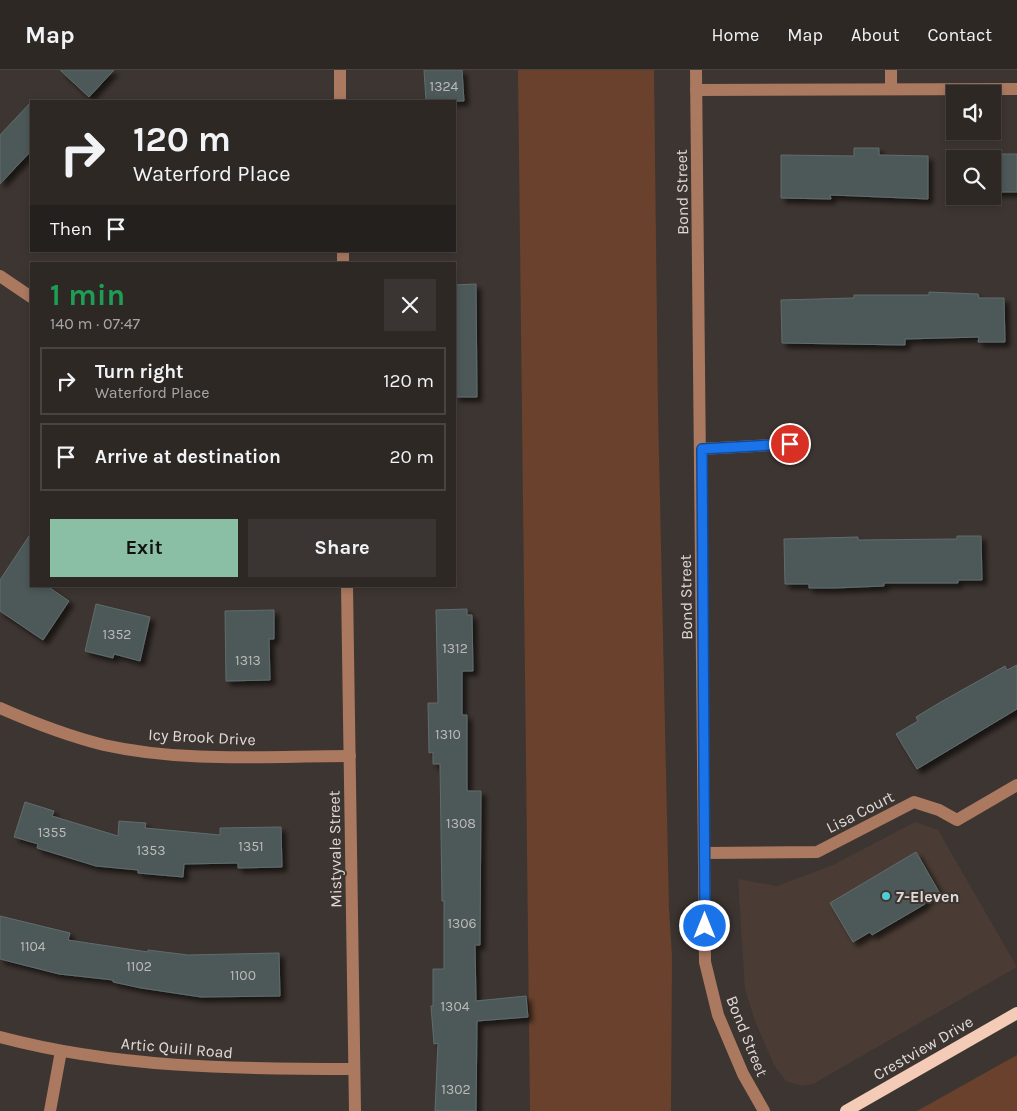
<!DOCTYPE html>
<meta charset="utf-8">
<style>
body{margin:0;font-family:Karla,sans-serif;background:#3a3432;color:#f1f3f6;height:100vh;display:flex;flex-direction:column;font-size:19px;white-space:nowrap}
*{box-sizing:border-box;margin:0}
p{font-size:16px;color:#a7a6a7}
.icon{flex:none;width:28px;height:28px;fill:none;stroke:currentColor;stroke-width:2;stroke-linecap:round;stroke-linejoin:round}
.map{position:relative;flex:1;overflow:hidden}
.details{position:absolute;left:30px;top:192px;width:426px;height:325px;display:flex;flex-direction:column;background:#2e2825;border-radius:0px;box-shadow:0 2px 8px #0003,0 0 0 1px #494442}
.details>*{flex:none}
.banner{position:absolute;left:30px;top:30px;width:426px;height:152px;border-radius:0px;box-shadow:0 2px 8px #0003,0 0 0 1px #494442;background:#2e2825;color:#f1f3f6;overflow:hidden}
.buttons{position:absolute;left:946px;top:15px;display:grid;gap:10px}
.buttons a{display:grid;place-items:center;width:55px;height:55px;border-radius:0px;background:#2e2825;box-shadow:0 2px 8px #0003,0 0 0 1px #494442;font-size:25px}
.pin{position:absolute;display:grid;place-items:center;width:42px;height:42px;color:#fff;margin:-21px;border:2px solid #fff;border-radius:50%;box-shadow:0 1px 5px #0007}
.me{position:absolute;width:55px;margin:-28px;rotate:0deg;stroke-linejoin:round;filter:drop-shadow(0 0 4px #0008)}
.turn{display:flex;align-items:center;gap:18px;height:105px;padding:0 20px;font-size:22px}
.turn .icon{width:65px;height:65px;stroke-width:2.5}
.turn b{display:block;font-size:35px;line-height:42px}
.then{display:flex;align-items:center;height:48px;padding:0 20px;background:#0003;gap:10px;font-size:19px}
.round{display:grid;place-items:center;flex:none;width:52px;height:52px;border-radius:0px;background:#3a3432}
.head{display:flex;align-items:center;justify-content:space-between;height:85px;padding:0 20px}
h1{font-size:30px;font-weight:700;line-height:38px;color:#1e9e55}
.action{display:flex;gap:10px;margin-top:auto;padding:10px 20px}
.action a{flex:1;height:58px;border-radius:0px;background:#8abfa5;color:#111;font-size:20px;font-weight:700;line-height:58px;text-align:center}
.action a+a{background:#3a3432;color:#f1f3f6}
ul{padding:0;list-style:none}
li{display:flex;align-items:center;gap:15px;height:68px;margin:0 10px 8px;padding:0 10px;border:2px solid #494442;border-radius:0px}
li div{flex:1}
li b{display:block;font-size:19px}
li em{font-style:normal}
header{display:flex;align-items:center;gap:30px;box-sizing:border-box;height:70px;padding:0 25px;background:#2e2825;border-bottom:1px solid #494442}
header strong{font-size:24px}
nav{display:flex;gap:28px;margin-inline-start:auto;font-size:18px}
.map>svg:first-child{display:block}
.built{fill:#4a3c34}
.green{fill:#69412c}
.building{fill:#4d5959;stroke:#616c6d;filter:url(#shadow)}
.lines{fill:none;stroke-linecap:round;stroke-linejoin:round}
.minor{stroke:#aa7960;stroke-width:12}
.major{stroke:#f4cbb6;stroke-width:12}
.route-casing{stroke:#114b97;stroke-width:12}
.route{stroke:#1a73e8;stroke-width:9}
.poi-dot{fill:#51ccd3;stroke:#3d3531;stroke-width:2}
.labels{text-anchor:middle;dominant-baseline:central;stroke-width:4;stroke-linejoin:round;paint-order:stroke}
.number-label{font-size:14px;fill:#bbbab8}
.street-label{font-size:16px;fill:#e0dad7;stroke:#3d3531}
.poi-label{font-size:16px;font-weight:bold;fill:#e0dad7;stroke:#3d3531;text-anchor:start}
</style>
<header>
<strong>Map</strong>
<nav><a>Home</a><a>Map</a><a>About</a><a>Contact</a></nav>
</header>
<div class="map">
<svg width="1017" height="1041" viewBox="0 0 1017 1041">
<defs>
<filter id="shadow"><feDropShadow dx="4.5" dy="4.5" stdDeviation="2.5" flood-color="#0009"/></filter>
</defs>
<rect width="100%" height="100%" fill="#3d3531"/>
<!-- built -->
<path class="built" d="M 915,752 L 938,760 L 1017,897 L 813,1014 L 802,1016 L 786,1011 L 774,995 L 755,951 L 745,919 L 738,809 L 777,816 L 833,795 Z"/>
<!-- green -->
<g class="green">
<path d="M 518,0 L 654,0 L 658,340 L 669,838 L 672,886 L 671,1041 L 530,1041 Z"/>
<path d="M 1017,985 L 1017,1041 L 917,1041 Z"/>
</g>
<!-- building -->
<g class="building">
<path d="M 60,0 L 114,0 L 89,27 Z"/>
<path d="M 424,0 L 462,0 L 464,31 L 426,31 Z"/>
<path d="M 31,32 L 31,81 L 0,114 L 0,65 Z"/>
<path d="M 854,78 L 879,78 L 879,85 L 928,86 L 928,129 L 857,126 L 830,125 L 831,129 L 781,128 L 781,85 L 854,86 Z"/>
<rect x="992" y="84" width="25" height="38"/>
<path d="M 476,214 L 477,327 L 455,327 L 455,215 Z"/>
<path d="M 929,222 L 978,224 L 979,228 L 1004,228 L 1005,272 L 978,272 L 979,267 L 905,269 L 905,275 L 782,273 L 781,230 L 854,228 L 854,225 L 929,225 Z"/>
<path d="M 31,463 L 31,516 L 47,516 L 69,531 L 43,570 L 0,541 L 0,510 Z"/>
<path d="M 957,466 L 981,466 L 982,510 L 958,510 L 958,513 L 884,513 L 884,516 L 835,518 L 809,518 L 809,514 L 785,514 L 784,469 L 858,467 L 858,470 L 957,469 Z"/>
<path d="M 96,534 L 150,547 L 140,591 L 114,584 L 113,588 L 85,581 Z"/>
<path d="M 467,539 L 467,545 L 472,545 L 473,601 L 462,601 L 462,645 L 467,645 L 467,721 L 481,721 L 480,875 L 475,875 L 476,931 L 526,926 L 528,947 L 477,951 L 476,1041 L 435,1041 L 438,973 L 434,974 L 431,936 L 433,936 L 433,899 L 444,899 L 444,831 L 442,831 L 440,694 L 433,694 L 433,682 L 429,683 L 428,633 L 438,633 L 436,540 Z"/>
<path d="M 274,540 L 274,569 L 269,569 L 270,610 L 226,611 L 225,541 Z"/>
<path d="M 1017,595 L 1017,639 L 917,699 L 896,664 L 918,651 L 916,647 L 939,633 L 1005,596 L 1007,600 Z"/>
<path d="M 25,732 L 54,741 L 52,746 L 118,766 L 119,751 L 146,753 L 145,758 L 220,765 L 220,758 L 281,757 L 282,797 L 238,798 L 238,793 L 184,794 L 183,807 L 138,803 L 138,800 L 96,796 L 37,778 L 38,774 L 14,767 Z"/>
<path d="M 916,782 L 939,822 L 924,831 L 925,834 L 872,865 L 870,862 L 853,872 L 830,833 Z"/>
<path d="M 0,846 L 70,863 L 68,870 L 148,882 L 148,880 L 188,885 L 279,883 L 280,926 L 201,927 L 141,918 L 113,912 L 113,910 L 59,904 L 0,889 Z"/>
</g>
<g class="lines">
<!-- minor -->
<g class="minor">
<path d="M 340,0 L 340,31"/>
<path d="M 696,0 L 705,892 L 718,945 L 743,1004 L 764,1041"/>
<path d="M 891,0 L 891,18"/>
<path d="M 696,20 L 1017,19"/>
<path d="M 343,181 L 343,194"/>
<path d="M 0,206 L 31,227"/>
<path d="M 701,379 L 790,374"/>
<path d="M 347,516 L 355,1041"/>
<path d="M 0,638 C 34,653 68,666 104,675 C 184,693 268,686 350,686"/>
<path d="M 705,783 L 817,782 L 914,732 L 939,740 L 957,750 L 1017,715"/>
<path d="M 0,967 C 117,998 234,999 354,999"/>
<path d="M 50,1041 L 61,981"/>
</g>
<!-- major -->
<path class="major" d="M 846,1041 L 1017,943"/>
</g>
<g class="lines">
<defs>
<path id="route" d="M 705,856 L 702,379 L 790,374"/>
</defs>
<!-- route casing -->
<use href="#route" class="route-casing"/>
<!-- route -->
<use href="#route" class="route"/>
</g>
<!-- markers -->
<circle class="poi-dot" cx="886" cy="826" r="5"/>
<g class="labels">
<!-- number labels -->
<g class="number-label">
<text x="444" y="16">1324</text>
<text x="117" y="564">1352</text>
<text x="455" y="578">1312</text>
<text x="248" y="590">1313</text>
<text x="448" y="664">1310</text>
<text x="461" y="753">1308</text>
<text x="52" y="762">1355</text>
<text x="251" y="776">1351</text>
<text x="151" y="780">1353</text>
<text x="462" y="853">1306</text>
<text x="33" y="876">1104</text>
<text x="139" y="896">1102</text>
<text x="243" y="905">1100</text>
<text x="455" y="936">1304</text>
<text x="456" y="1019">1302</text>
</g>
<!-- street labels -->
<g class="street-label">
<text transform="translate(682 122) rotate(-91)">Bond Street</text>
<text transform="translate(686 527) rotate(-91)">Bond Street</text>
<text transform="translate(202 667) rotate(3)">Icy Brook Drive</text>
<text transform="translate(860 742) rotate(-27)">Lisa Court</text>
<text transform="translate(335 779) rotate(-91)">Mistyvale Street</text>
<text transform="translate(747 966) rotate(68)">Bond Street</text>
<text transform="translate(177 978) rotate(5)">Artic Quill Road</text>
<text transform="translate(923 978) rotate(-30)">Crestview Drive</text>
</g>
<!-- poi labels -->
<g class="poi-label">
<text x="896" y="826">7-Eleven</text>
</g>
</g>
</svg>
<div class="buttons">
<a><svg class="icon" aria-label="sound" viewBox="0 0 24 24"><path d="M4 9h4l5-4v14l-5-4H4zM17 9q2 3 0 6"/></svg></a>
<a><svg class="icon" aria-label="search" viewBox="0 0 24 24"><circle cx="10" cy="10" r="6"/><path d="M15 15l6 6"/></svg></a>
</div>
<div class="pin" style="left:790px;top:374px;background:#d93025"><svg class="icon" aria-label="arrive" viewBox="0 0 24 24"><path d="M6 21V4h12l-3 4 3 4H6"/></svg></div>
<svg class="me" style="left:705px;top:856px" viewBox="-20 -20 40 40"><circle r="17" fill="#1a73e8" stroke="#fff" stroke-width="3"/><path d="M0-11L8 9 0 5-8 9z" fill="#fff"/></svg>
<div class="banner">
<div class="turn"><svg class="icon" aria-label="right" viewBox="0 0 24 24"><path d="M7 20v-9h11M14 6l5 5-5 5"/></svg><div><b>120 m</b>Waterford Place</div></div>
<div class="then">Then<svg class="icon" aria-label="arrive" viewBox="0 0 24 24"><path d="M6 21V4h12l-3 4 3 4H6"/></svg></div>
</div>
<section class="details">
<div class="head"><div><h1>1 min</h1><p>140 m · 07:47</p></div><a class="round"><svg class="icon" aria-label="close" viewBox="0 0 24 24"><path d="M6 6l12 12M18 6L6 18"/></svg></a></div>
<ul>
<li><svg class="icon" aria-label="right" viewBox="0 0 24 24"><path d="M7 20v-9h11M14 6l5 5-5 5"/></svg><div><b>Turn right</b><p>Waterford Place</p></div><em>120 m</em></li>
<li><svg class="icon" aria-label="arrive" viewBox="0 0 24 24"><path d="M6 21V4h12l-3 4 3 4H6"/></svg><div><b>Arrive at destination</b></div><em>20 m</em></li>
</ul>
<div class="action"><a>Exit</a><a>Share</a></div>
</section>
</div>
